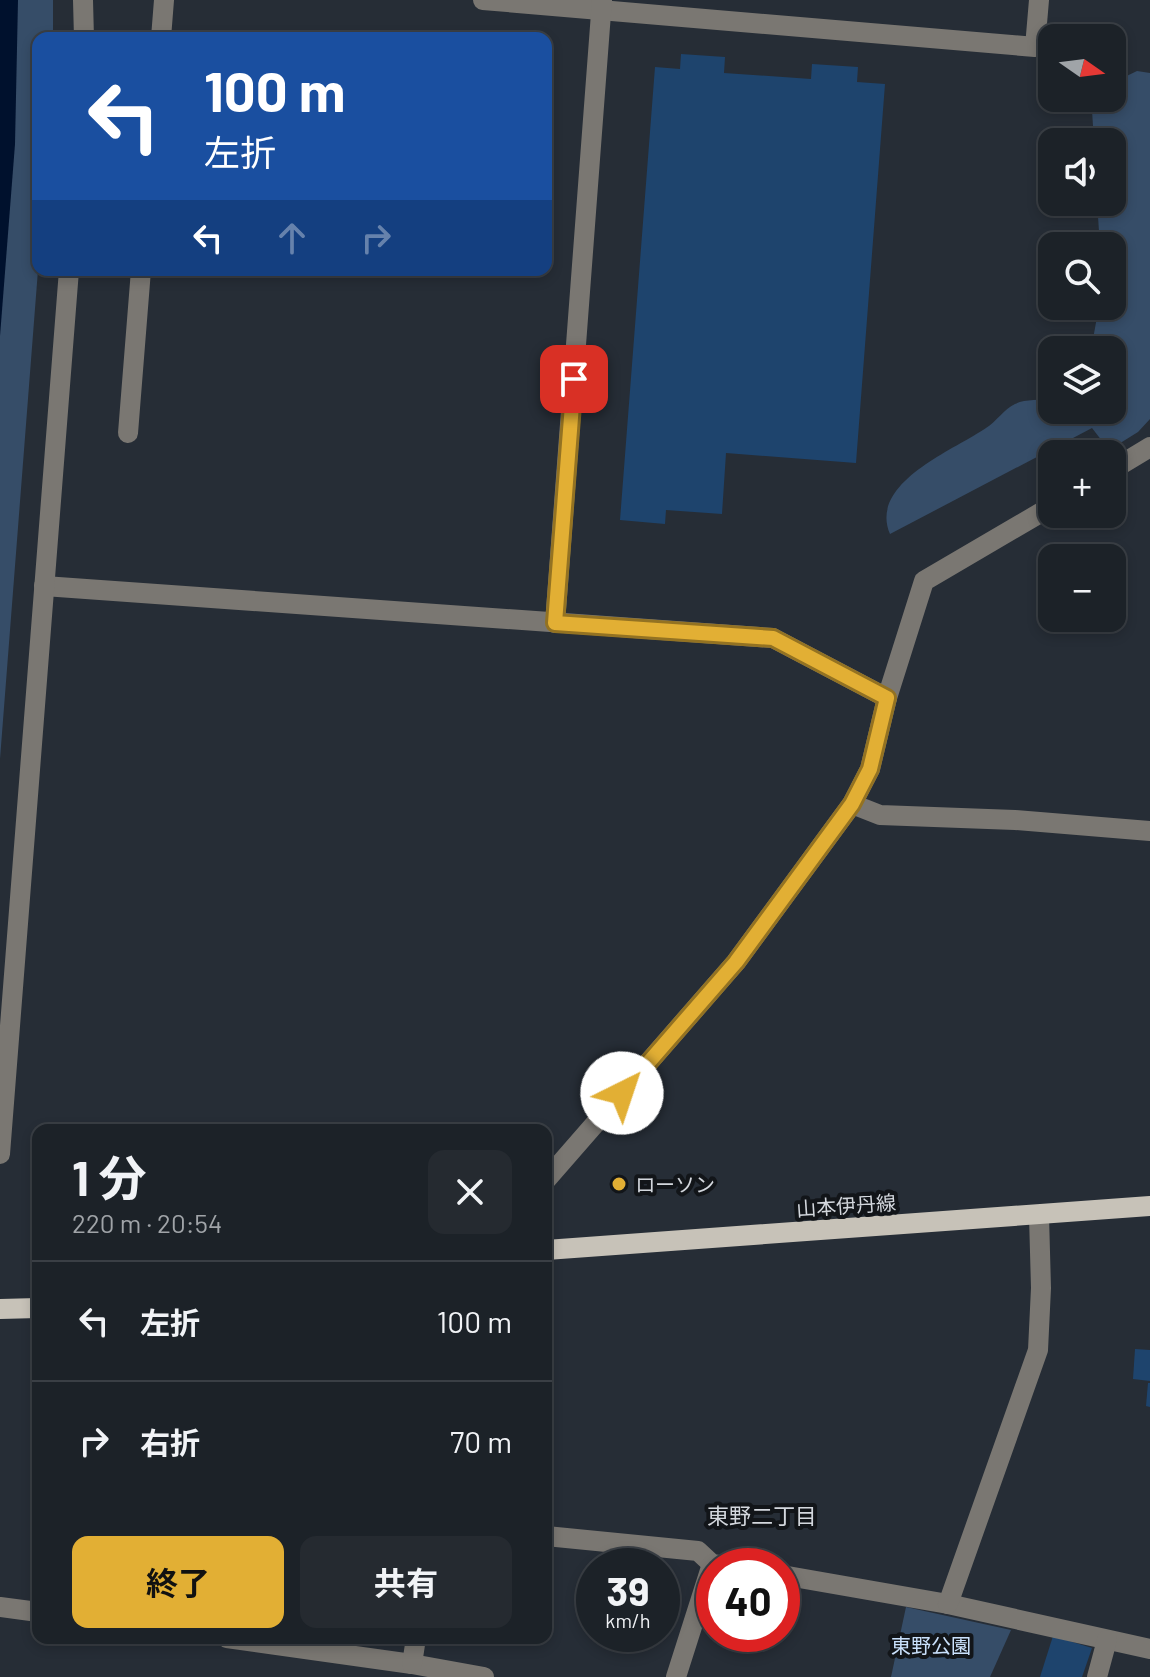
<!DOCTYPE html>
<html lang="ja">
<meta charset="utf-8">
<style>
body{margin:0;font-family:Barlow,"Noto Sans JP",sans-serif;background:#252a30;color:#f1f3f6;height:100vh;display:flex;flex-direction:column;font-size:30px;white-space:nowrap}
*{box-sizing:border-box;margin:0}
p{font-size:26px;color:#a0a4a8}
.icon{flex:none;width:44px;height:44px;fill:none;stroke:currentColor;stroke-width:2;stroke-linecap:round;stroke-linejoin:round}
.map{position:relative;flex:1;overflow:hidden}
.sheet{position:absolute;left:32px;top:1124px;width:520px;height:520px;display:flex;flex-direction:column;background:#1c2228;border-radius:16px;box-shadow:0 4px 12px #0003,0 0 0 2px #3a3f45}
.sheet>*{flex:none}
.banner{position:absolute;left:32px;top:32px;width:520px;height:244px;border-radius:16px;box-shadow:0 4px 12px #0003,0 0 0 2px #3a3f45;background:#1a4fa0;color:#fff;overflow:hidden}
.needle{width:52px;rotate:104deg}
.buttons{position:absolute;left:1038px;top:24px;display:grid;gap:16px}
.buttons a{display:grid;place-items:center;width:88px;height:88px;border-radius:16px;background:#1c2228;box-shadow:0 4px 12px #0003,0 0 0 2px #3a3f45;font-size:40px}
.speed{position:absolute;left:576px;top:1548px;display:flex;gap:16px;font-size:40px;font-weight:700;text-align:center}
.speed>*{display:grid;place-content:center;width:104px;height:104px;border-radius:50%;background:#1c2228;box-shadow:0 4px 12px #0003,0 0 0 2px #3a3f45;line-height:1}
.speed small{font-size:20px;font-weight:400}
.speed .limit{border:12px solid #d22;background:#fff;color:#111}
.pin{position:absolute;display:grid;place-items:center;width:68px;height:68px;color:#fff;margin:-34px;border-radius:16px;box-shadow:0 4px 12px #0006}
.me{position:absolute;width:88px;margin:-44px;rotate:41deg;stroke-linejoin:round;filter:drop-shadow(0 0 6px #0008)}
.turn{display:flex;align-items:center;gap:28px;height:168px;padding:0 40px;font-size:36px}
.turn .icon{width:104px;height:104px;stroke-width:2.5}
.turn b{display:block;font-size:56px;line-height:68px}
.lanes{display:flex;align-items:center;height:76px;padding:0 40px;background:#0003;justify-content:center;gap:40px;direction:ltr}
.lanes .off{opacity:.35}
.round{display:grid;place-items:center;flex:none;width:84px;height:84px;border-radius:16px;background:#252a30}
.summary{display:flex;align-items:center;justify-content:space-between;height:136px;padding:0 40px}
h1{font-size:48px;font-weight:700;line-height:60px}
.cta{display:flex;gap:16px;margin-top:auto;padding:16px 40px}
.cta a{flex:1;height:92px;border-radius:16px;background:#e2af34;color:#111;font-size:32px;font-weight:700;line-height:92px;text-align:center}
.cta a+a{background:#252a30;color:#f1f3f6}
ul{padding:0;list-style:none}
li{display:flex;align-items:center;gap:24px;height:120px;padding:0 40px;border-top:2px solid #3a3f45}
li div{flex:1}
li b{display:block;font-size:30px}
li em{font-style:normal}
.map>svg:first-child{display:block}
.green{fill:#364d68}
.water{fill:#00112d}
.building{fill:#1e446d}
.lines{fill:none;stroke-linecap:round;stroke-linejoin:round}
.minor{stroke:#7a7772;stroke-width:20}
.major{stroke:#c7c2b8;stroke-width:20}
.route-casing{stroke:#937222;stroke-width:20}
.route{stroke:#e2af34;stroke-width:14}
.poi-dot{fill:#e2af34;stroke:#121519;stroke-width:3}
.labels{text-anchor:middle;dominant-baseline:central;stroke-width:8;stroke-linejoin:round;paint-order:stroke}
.poi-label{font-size:20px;fill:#d3d7dd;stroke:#121519;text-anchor:start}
.street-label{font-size:20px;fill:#d3d7dd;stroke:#121519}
.park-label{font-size:20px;fill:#cae1fc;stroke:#121519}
.neighbourhood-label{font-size:22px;fill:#d3d7dd;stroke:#121519}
</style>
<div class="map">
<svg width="1150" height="1677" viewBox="0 0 1150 1677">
<rect width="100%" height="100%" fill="#262d36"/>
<!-- green -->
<g class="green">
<path d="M 0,0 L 53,0 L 53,38 L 38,38 L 38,270 L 0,759 Z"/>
<path d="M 1137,71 L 1150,73 L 1150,419 L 1138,432 L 1109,450 L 1092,428 L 890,534 C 868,483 954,450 986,428 C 996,422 1004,409 1015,404 C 1024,399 1041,400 1052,399 L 1052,410 L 1112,410 L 1112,350 L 1091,350 L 1099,306 L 1112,306 L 1112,246 L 1100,246 L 1097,202 L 1112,202 L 1112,142 L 1094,142 L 1092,110 L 1098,98 L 1112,98 L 1112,83 Z"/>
<path d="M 906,1607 L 1011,1630 L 990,1677 L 891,1677 Z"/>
</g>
<!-- water -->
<path class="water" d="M 0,0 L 18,0 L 15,144 L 0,336 Z"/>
<!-- building -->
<g class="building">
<path d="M 681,54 L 725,57 L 724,73 L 811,79 L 812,64 L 858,67 L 857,82 L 885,84 L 856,463 L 726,453 L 722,514 L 666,510 L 665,524 L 620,520 L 655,67 L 680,69 Z"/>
<path d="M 1135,1349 L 1150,1350 L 1150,1381 L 1133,1379 Z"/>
<path d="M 1148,1383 L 1150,1383 L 1150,1407 L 1146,1406 Z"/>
<path d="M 1053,1636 L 1092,1648 L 1082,1677 L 1040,1677 Z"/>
</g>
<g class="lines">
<!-- minor -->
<g class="minor">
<path d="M 83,0 L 84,38"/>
<path d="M 483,0 L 1035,47 L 1039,0"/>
<path d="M 161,38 L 164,0"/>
<path d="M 128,433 L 141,270"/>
<path d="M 1112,470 L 1150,447"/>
<path d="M 44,586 L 773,638 L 887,698"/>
<path d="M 555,623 L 602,0"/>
<path d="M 852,804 L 880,815 L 1015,820 L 1150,831"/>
<path d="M 0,1154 L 69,270"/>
<path d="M 546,1180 L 736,962 L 852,804 L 870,769 L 887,698 L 924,581 L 1052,506"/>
<path d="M 546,1536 L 698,1551 L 712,1564 L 725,1566"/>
<path d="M 782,1575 L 948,1604 L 1150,1649"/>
<path d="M 948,1604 L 1038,1350 L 1041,1288 L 1039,1216"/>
<path d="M 0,1607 L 38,1612"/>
<path d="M 227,1638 L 412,1664 L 484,1677"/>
<path d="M 412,1664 L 416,1638"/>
<path d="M 676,1677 L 712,1564"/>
<path d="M 1097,1677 L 1107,1640"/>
</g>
<!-- major -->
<g class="major">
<path d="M 546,1250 L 1150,1206"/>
<path d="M 0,1309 L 38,1308"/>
</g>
</g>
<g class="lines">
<defs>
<path id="route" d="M 574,379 L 555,623 L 773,638 L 887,698 L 870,769 L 852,804 L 736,962 L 622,1093"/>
</defs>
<!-- route casing -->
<use href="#route" class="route-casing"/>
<!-- route -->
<use href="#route" class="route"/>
</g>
<!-- markers -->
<circle class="poi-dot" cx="619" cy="1184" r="8"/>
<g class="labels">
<!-- poi labels -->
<g class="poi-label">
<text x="635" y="1184">ローソン</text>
</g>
<!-- street labels -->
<g class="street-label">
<text transform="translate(846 1205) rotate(-4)">山本伊丹線</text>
</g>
<!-- park labels -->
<g class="park-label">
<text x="931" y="1645">東野公園</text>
</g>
<!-- neighbourhood labels -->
<g class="neighbourhood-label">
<text x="762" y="1515">東野二丁目</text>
</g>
</g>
</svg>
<div class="buttons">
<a><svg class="needle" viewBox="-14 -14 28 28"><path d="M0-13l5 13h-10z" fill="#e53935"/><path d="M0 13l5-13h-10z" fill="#a0a4a8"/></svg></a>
<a><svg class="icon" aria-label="sound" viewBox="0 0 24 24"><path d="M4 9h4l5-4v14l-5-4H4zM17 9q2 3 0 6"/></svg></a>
<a><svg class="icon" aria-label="search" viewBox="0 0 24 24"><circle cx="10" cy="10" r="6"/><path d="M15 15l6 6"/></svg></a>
<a><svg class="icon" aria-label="layers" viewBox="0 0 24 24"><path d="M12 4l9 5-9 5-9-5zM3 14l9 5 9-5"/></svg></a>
<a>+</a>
<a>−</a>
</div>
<div class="speed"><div>39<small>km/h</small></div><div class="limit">40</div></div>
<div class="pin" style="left:574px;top:379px;background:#d93025"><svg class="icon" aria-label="arrive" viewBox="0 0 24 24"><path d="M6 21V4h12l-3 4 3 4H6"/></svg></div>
<svg class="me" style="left:622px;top:1093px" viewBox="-20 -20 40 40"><circle r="19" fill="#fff"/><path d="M0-13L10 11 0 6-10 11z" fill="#e2af34"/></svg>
<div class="banner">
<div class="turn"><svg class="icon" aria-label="left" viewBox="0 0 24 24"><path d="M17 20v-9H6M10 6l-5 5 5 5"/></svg><div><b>100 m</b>左折</div></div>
<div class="lanes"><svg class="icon" aria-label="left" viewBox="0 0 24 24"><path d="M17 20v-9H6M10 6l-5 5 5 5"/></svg><svg class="icon off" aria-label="ahead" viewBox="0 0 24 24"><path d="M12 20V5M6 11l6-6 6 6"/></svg><svg class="icon off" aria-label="right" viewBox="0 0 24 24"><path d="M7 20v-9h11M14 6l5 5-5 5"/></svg></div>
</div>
<section class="sheet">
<div class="summary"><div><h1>1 分</h1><p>220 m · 20:54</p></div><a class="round"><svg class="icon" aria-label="close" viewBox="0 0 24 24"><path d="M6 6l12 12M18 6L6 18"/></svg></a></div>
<ul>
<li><svg class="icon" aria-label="left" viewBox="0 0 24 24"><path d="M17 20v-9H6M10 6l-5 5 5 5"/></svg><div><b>左折</b></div><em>100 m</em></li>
<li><svg class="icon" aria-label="right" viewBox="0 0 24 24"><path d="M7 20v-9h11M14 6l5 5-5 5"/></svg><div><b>右折</b></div><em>70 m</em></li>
</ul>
<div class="cta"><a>終了</a><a>共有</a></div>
</section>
</div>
